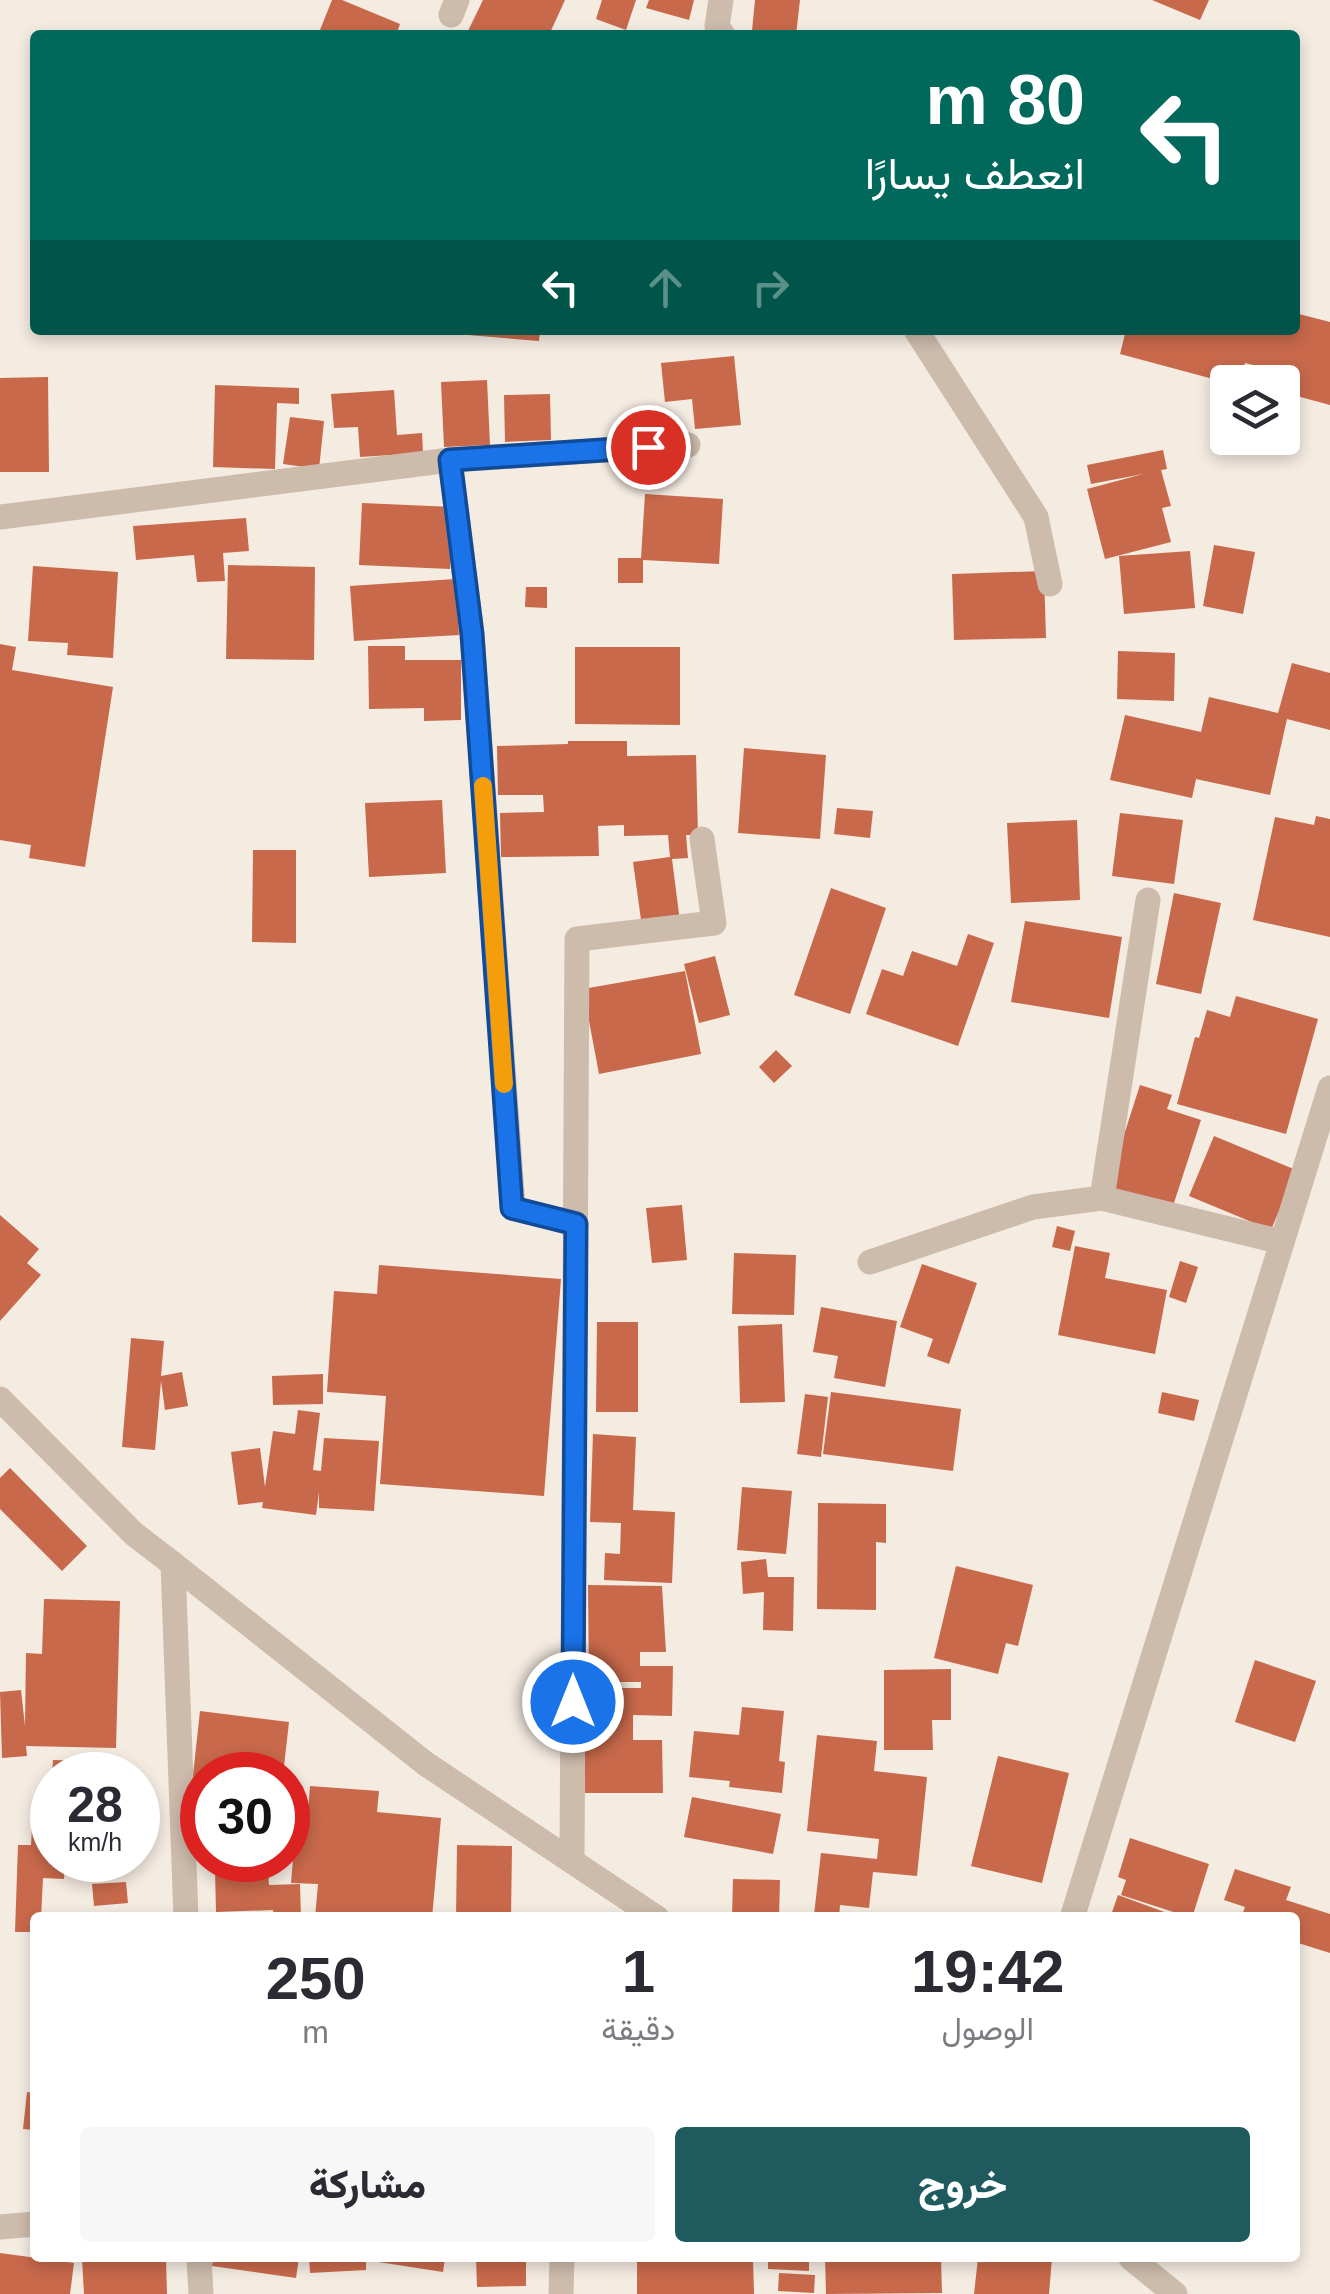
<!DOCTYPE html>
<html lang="ar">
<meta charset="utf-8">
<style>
body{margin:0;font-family:Arial,Vazirmatn,sans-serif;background:#f7f7f7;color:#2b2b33;direction:rtl;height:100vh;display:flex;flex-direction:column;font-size:38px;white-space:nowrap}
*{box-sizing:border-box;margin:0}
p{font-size:32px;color:#7c7c81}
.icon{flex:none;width:55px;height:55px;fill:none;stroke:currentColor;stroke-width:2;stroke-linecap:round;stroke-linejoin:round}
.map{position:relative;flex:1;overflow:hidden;direction:ltr}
.sheet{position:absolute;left:30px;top:1912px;width:1270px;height:350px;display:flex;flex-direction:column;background:#fff;border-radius:10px;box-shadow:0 5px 15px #0003;direction:rtl}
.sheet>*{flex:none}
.top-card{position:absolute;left:30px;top:30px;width:1270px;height:305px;border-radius:10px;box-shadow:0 5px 15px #0003;direction:rtl;background:#00695c;color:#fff;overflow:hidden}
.controls{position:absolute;left:1210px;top:365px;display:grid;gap:20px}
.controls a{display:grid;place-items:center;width:90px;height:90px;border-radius:10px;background:#fff;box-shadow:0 5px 15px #0003;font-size:50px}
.speed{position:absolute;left:30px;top:1752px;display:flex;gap:20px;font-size:50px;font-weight:700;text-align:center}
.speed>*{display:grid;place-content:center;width:130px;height:130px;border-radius:50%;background:#fff;box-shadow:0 5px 15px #0003;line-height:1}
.speed small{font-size:25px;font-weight:400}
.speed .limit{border:15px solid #d22;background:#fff;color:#111}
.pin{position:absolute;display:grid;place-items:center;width:85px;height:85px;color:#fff;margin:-42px;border:5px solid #fff;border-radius:50%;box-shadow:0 2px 10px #0007}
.me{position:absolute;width:110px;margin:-55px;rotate:0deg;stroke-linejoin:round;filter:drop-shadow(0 0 8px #0008)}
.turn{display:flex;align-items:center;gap:35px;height:210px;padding:0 50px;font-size:45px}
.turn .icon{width:130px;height:130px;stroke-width:2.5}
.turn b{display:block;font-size:70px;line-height:85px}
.lanes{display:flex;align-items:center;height:95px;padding:0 50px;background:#0003;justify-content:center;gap:50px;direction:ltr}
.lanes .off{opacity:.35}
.eta{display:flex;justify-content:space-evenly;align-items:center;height:170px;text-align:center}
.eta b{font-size:60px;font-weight:800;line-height:70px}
.cta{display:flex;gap:20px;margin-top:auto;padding:20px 50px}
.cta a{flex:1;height:115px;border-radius:10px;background:#1f5a5e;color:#fff;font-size:40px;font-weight:800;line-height:115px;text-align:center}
.cta a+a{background:#f7f7f7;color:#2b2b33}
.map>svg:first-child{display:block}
.building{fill:#c8694b}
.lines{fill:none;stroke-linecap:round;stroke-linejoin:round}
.minor{stroke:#cdbbac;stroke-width:25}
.route-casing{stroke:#114b97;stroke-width:25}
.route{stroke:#1a73e8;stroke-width:18}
.slow{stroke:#f59e0b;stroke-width:18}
</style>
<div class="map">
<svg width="1330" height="2294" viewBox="0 0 1330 2294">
<rect width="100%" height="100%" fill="#f4ebe1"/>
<!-- building -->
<g class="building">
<path d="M 332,0 L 342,0 L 400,24 L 396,35 L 318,35 Z"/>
<path d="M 483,0 L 565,0 L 549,35 L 466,35 Z"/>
<path d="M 602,0 L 636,0 L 626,30 L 596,19 Z"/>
<path d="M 649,0 L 694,0 L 689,20 L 646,8 Z"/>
<path d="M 755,0 L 800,0 L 796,35 L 752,31 Z"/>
<path d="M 1152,0 L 1209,0 L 1200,20 Z"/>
<path d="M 1295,313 L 1330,322 L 1330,405 L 1282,392 L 1282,382 L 1261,382 L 1265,368 L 1245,363 L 1240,382 L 1228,383 L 1120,354 L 1125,334 L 1114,331 L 1295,330 Z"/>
<path d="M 468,330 L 540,330 L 539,341 L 468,335 Z"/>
<path d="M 734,356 L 741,425 L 695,429 L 692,399 L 665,402 L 661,363 Z"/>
<path d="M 48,377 L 49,472 L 0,472 L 0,378 Z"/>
<path d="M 487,380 L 490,445 L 444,447 L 441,382 Z"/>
<path d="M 215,385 L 299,388 L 299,404 L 277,403 L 275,469 L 213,467 Z"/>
<path d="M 394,390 L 397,435 L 422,433 L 423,453 L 360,457 L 358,427 L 334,428 L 331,394 Z"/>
<path d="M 550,394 L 551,440 L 505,442 L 504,395 Z"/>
<path d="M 290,417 L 324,421 L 319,469 L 283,464 Z"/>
<path d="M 1163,450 L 1167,469 L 1161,470 L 1171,506 L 1162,508 L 1171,542 L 1105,559 L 1087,489 L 1143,474 L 1091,484 L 1087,465 Z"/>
<path d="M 645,494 L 723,499 L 719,564 L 643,560 L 643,583 L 618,583 L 618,558 L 641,558 Z"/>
<path d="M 362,503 L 453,507 L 450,569 L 359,565 Z"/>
<path d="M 246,518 L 249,551 L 223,553 L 225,581 L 197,582 L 194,555 L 136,560 L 133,526 Z"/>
<path d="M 1214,545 L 1255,552 L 1243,614 L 1203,606 Z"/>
<path d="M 1190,551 L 1195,608 L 1124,614 L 1119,556 Z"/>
<path d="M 228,565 L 315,567 L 314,660 L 226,659 Z"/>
<path d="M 33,566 L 118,572 L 113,658 L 67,655 L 68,643 L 28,641 Z"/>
<path d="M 1044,571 L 1046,638 L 954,640 L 952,574 Z"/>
<path d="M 455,579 L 459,635 L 354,641 L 350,586 Z"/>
<path d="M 526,587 L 547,587 L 547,608 L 525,607 Z"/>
<path d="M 0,644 L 16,647 L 12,670 L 113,687 L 85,867 L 29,858 L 31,845 L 0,840 Z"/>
<path d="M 368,646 L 405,646 L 405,660 L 461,660 L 461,720 L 424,721 L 424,708 L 369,709 Z"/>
<path d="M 575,647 L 680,647 L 680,725 L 575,724 Z"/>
<path d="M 1118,651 L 1175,653 L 1174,701 L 1117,699 Z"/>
<path d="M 1292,663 L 1330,673 L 1330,730 L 1287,719 L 1270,795 L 1196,779 L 1192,798 L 1110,780 L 1125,715 L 1201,732 L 1209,697 L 1278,713 Z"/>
<path d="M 568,741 L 627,741 L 627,756 L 696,755 L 698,835 L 686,835 L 688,858 L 672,859 L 680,922 L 642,927 L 633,862 L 670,857 L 668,835 L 624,836 L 624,825 L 598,826 L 599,856 L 501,857 L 500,813 L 544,812 L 543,795 L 498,795 L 497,746 L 568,744 Z"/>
<path d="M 744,748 L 826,755 L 820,839 L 738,833 Z"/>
<path d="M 442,800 L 446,873 L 369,877 L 365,803 Z"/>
<path d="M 837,808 L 873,811 L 870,838 L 834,834 Z"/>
<path d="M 1120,813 L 1183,820 L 1174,884 L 1112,876 Z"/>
<path d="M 1316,816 L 1330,819 L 1330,937 L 1253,920 L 1275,817 L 1314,825 Z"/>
<path d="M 1077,820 L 1080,900 L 1011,903 L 1007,823 Z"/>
<path d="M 253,850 L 296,850 L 296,943 L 252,942 Z"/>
<path d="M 831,888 L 886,908 L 850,1014 L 794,995 Z"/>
<path d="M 1174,893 L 1221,903 L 1201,994 L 1156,984 Z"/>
<path d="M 1025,921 L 1122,937 L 1109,1018 L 1011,1002 Z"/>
<path d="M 968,934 L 994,943 L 958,1046 L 866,1014 L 882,969 L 903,976 L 912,951 L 957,966 Z"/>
<path d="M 715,956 L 730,1015 L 699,1023 L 684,964 Z"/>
<path d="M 685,971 L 701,1054 L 599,1074 L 583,989 Z"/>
<path d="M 1236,996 L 1318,1019 L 1286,1134 L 1177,1104 L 1195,1037 L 1199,1038 L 1207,1010 L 1230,1017 Z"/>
<path d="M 776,1050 L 792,1066 L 774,1083 L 759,1067 Z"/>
<path d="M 1140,1085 L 1172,1095 L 1167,1109 L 1201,1120 L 1171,1212 L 1106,1191 Z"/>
<path d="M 1214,1136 L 1296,1170 L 1271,1230 L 1189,1196 Z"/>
<path d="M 682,1205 L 687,1260 L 652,1263 L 646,1208 Z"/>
<path d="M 0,1215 L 39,1249 L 27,1263 L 41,1275 L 0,1321 Z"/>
<path d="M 1057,1226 L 1075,1231 L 1070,1251 L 1052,1247 Z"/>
<path d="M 1075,1246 L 1110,1253 L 1105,1278 L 1167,1290 L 1155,1354 L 1058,1335 Z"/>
<path d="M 734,1253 L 796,1255 L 794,1315 L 732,1314 Z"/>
<path d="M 1180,1261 L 1198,1267 L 1186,1303 L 1169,1297 Z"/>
<path d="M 922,1264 L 977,1283 L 949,1364 L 927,1356 L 933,1339 L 900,1327 Z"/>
<path d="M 379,1265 L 561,1279 L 544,1496 L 380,1484 L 386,1396 L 327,1392 L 334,1291 L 377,1294 Z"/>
<path d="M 821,1307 L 897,1321 L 885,1387 L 834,1378 L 838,1356 L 813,1352 Z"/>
<path d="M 597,1322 L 638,1322 L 638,1412 L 596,1412 Z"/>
<path d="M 782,1324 L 785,1402 L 740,1403 L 738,1326 Z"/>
<path d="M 131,1338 L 164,1341 L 161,1376 L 182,1372 L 188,1406 L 165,1410 L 161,1381 L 155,1450 L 122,1447 Z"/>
<path d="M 323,1374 L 323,1404 L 273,1405 L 272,1376 Z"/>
<path d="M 831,1392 L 961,1409 L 953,1471 L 823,1454 Z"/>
<path d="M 1162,1392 L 1199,1400 L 1194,1421 L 1158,1413 Z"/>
<path d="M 805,1394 L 828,1397 L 821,1457 L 797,1454 Z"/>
<path d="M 298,1410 L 320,1413 L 313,1470 L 321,1471 L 324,1438 L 379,1441 L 374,1511 L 319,1508 L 319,1492 L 316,1515 L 262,1508 L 263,1502 L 238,1505 L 231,1452 L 260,1448 L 265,1487 L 273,1431 L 295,1434 Z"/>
<path d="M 593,1434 L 636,1437 L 633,1510 L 675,1512 L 672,1583 L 604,1580 L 605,1553 L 620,1554 L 621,1523 L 590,1522 Z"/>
<path d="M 10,1468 L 87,1546 L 62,1571 L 0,1509 L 0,1478 Z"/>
<path d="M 742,1487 L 792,1491 L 786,1554 L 737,1550 Z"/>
<path d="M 818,1503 L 886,1504 L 886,1543 L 876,1542 L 876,1610 L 817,1609 Z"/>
<path d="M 766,1559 L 768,1577 L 794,1577 L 793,1631 L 763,1630 L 764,1592 L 743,1594 L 741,1562 Z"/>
<path d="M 956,1566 L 1033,1585 L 1018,1646 L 1006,1643 L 998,1674 L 934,1658 Z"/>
<path d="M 588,1585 L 662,1586 L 666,1652 L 640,1652 L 640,1666 L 673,1666 L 672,1716 L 633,1715 L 633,1740 L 662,1740 L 663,1793 L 585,1793 L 585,1709 L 607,1709 L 606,1688 L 641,1688 L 641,1682 L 589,1682 Z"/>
<path d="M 44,1599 L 120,1601 L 116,1748 L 26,1746 L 27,1756 L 2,1758 L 0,1692 L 21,1690 L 25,1726 L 26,1653 L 42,1654 Z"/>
<path d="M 1255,1660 L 1316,1681 L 1295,1742 L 1235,1722 Z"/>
<path d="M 951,1669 L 951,1720 L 932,1720 L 933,1750 L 884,1750 L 884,1670 Z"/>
<path d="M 742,1707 L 784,1711 L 779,1761 L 785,1762 L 782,1793 L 729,1787 L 730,1781 L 689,1777 L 694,1731 L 739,1735 Z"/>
<path d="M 200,1711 L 289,1722 L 283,1775 L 202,1775 L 202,1785 L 192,1784 Z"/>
<path d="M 817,1735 L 877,1741 L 874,1771 L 927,1777 L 917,1876 L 873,1872 L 869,1908 L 840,1905 L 839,1918 L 814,1915 L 821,1853 L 877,1859 L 879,1839 L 807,1831 Z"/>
<path d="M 998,1756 L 1069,1773 L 1042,1883 L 971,1866 Z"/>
<path d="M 53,1760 L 130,1762 L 130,1775 L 52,1775 Z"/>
<path d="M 310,1786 L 379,1791 L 377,1812 L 441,1818 L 432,1918 L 315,1918 L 318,1884 L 291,1883 L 297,1811 L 308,1812 Z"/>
<path d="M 692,1797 L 781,1814 L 773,1854 L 684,1837 Z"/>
<path d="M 32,1827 L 52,1828 L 52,1860 L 65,1860 L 64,1879 L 43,1878 L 41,1918 L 35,1918 L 35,1932 L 15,1932 L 18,1845 L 31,1845 Z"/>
<path d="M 1130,1838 L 1209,1864 L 1192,1918 L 1121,1895 L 1126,1880 L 1118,1877 Z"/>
<path d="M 457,1845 L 512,1846 L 511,1918 L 456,1918 Z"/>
<path d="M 268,1868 L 269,1885 L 300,1884 L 301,1918 L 274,1918 L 273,1910 L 216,1912 L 215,1870 Z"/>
<path d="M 1235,1869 L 1291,1887 L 1286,1900 L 1330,1914 L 1330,1953 L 1295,1942 L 1295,1918 L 1241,1918 L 1245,1907 L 1224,1900 Z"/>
<path d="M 733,1879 L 780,1880 L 779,1918 L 732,1918 Z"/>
<path d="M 126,1882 L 128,1903 L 94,1906 L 92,1884 Z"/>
<path d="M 1118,1895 L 1178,1917 L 1177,1918 L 1110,1918 Z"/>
<path d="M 27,2092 L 35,2093 L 35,2130 L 23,2129 Z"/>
<path d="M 0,2253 L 74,2263 L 70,2294 L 0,2294 Z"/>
<path d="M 82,2258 L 166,2258 L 167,2294 L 84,2294 Z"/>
<path d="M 213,2258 L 299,2258 L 296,2278 L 212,2266 Z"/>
<path d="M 309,2258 L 366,2258 L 366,2270 L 310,2273 Z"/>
<path d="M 372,2258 L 445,2258 L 443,2272 L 372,2261 Z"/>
<path d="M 476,2258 L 526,2258 L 526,2286 L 477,2287 Z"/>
<path d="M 768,2258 L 809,2258 L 809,2271 L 768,2269 Z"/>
<path d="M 825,2258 L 941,2258 L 942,2293 L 826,2294 Z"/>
<path d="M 978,2258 L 1052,2258 L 1049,2294 L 974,2294 Z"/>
<path d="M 637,2259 L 753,2259 L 754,2294 L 637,2294 Z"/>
<path d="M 779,2273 L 815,2275 L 814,2293 L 778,2291 Z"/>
</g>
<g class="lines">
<!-- minor -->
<g class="minor">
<path d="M 721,0 L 717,26 L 723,35"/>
<path d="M 451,15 L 457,0"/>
<path d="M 916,330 L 1036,517 L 1050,584"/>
<path d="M 0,517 L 450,460"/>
<path d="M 1148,900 L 1102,1198 L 1282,1242"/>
<path d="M 576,1224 L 513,1208 L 472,634 L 450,460 L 688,445"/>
<path d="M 870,1262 L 1033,1207 L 1102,1198"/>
<path d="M 0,1399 L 134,1534 L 173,1564 L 426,1764 L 657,1918"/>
<path d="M 173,1564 L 186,1918"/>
<path d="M 572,1861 L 577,939 L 714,923 L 702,839"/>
<path d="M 1072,1918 L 1330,1088"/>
<path d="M 0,2227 L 35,2224"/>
<path d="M 199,2258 L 201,2294"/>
<path d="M 1131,2258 L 1175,2294"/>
<path d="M 561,2294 L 562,2258"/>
</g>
</g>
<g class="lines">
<defs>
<path id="route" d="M 573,1702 L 576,1224 L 512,1208 L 472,634 L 450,460 L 648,447"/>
</defs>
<!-- route casing -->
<use href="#route" class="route-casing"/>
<!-- route -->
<use href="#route" class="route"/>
<!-- slow -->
<path class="slow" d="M 483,786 L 504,1084"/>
</g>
</svg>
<div class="controls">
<a><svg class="icon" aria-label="layers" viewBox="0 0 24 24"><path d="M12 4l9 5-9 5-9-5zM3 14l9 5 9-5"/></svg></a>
</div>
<div class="speed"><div>28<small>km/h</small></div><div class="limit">30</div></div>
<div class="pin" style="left:648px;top:447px;background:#d93025"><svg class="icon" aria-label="arrive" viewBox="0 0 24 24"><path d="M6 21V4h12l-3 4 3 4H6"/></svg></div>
<svg class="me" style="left:573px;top:1702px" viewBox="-20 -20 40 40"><circle r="17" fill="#1a73e8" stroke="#fff" stroke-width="3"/><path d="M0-11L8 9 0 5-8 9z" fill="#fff"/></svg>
<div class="top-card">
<div class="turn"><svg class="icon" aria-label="left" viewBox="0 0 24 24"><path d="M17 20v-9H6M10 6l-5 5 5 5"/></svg><div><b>80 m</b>انعطف يسارًا</div></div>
<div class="lanes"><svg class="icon" aria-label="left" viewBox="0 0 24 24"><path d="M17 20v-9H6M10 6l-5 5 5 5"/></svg><svg class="icon off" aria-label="ahead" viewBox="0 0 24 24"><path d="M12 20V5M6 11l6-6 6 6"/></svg><svg class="icon off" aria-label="right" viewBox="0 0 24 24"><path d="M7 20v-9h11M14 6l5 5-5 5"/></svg></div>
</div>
<section class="sheet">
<div class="eta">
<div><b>19:42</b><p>الوصول</p></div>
<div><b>1</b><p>دقيقة</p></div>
<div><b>250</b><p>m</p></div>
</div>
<div class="cta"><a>خروج</a><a>مشاركة</a></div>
</section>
</div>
